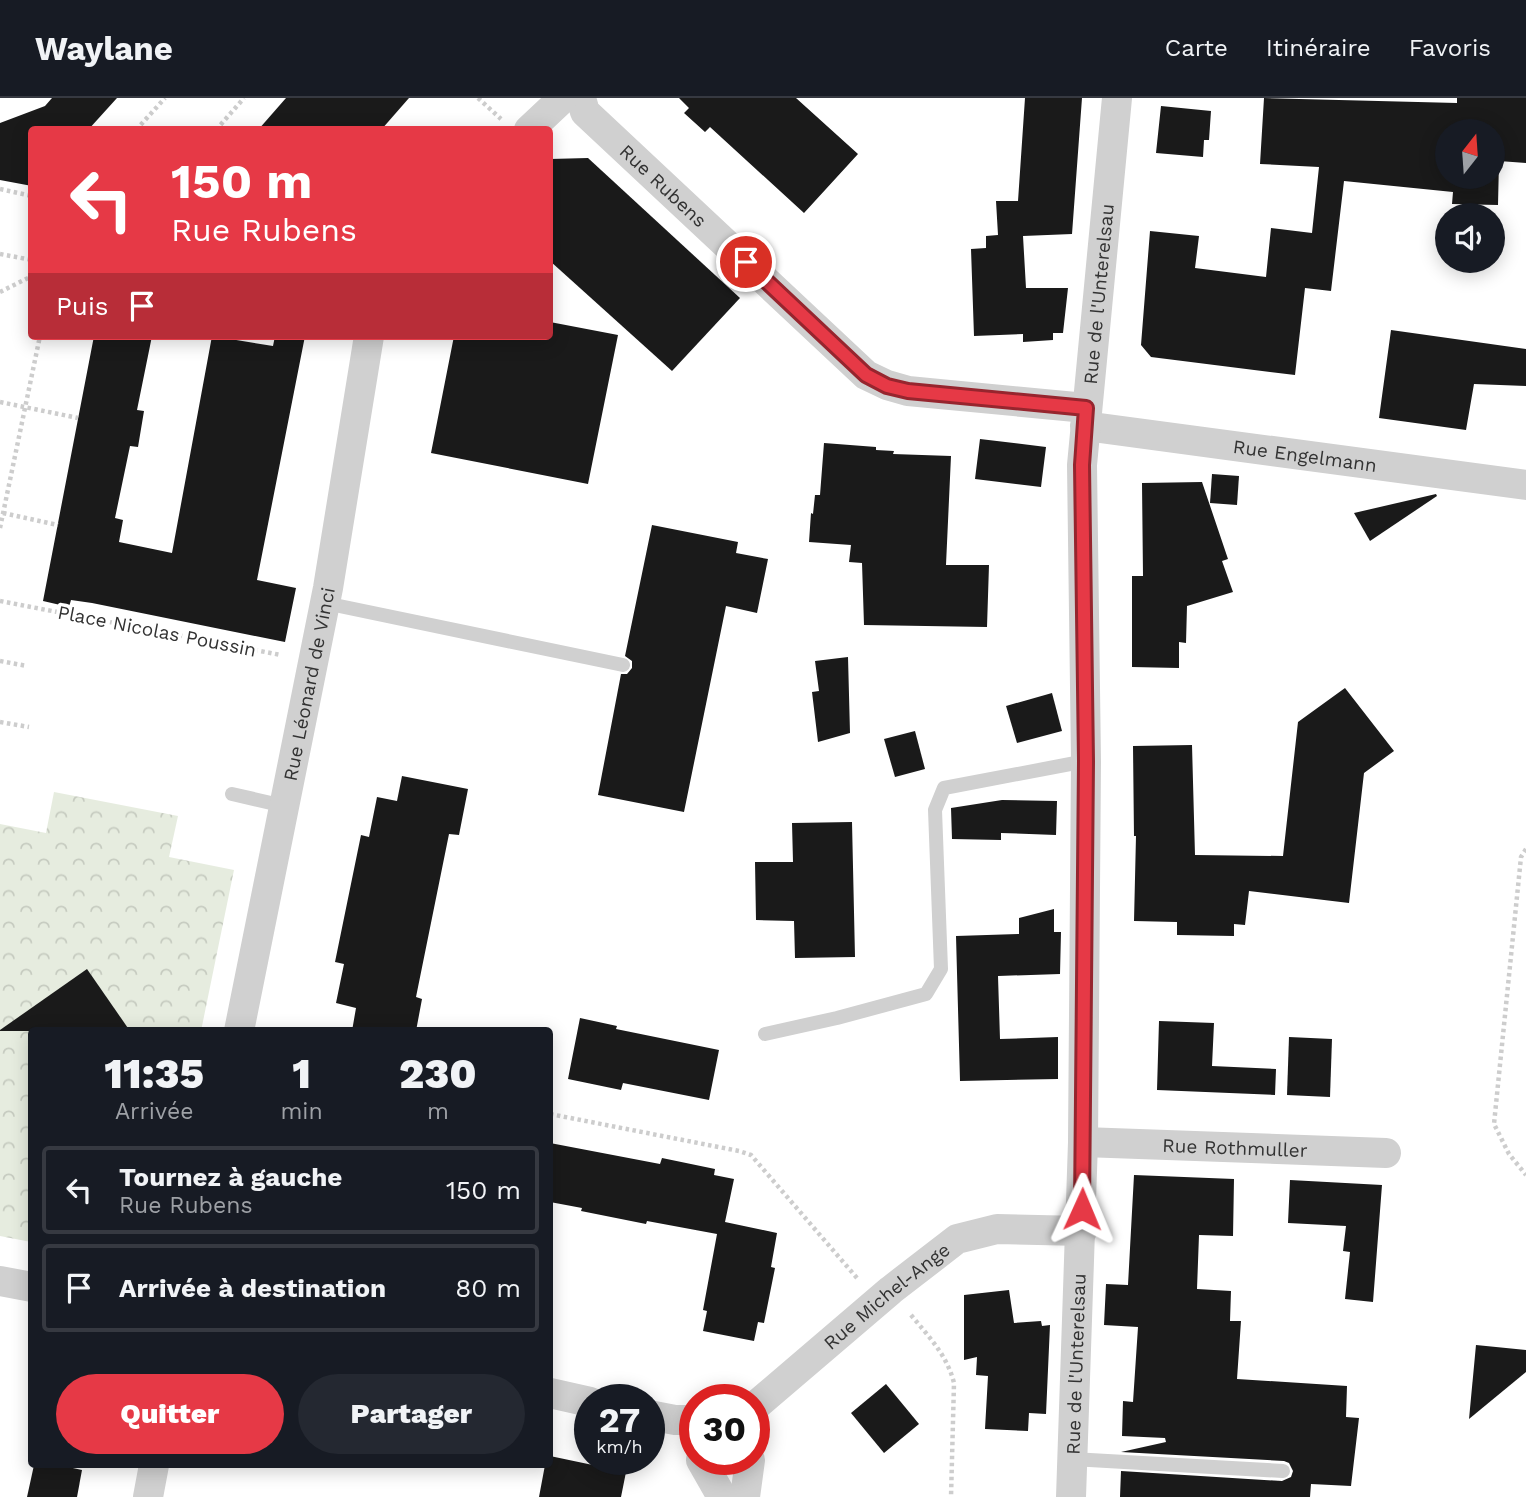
<!DOCTYPE html>
<html lang="fr">
<meta charset="utf-8">
<style>
body{margin:0;font-family:"Work Sans",sans-serif;background:#242831;color:#f1f3f6;height:100vh;display:flex;flex-direction:column;font-size:26px;white-space:nowrap}
*{box-sizing:border-box;margin:0}
p{font-size:23px;color:#9ea1a6}
.icon{flex:none;width:38px;height:38px;fill:none;stroke:currentColor;stroke-width:2;stroke-linecap:round;stroke-linejoin:round}
.map{position:relative;flex:1;overflow:hidden}
.drawer{position:absolute;left:28px;top:929px;width:525px;height:441px;display:flex;flex-direction:column;background:#171b24;border-radius:7px;box-shadow:0 4px 18px #0003}
.drawer>*{flex:none}
.banner{position:absolute;left:28px;top:28px;width:525px;height:214px;border-radius:7px;box-shadow:0 4px 18px #0003;background:#e63946;color:#fff;overflow:hidden}
.needle{width:46px;rotate:17deg}
.controls{position:absolute;left:1435px;top:21px;display:grid;gap:14px}
.controls a{display:grid;place-items:center;width:70px;height:70px;border-radius:50%;background:#171b24;box-shadow:0 4px 18px #0003;font-size:35px}
.speed{position:absolute;left:574px;top:1286px;display:flex;gap:14px;font-size:35px;font-weight:700;text-align:center}
.speed>*{display:grid;place-content:center;width:91px;height:91px;border-radius:50%;background:#171b24;box-shadow:0 4px 18px #0003;line-height:1}
.speed small{font-size:18px;font-weight:400}
.speed .limit{border:10px solid #d22;background:#fff;color:#111}
.pin{position:absolute;display:grid;place-items:center;width:60px;height:60px;color:#fff;margin:-30px;border:4px solid #fff;border-radius:50%;box-shadow:0 2px 7px #0007}
.me{position:absolute;width:77px;margin:-38px;rotate:1deg;stroke-linejoin:round;filter:drop-shadow(0 0 5px #0008)}
.turn{display:flex;align-items:center;gap:24px;height:147px;padding:0 28px;font-size:32px}
.turn .icon{width:91px;height:91px;stroke-width:2.5}
.turn b{display:block;font-size:49px;line-height:60px}
.then{display:flex;align-items:center;height:66px;padding:0 28px;background:#0003;gap:14px;font-size:26px}
.eta{display:flex;justify-content:space-evenly;align-items:center;height:119px;text-align:center}
.eta b{font-size:42px;font-weight:800;line-height:49px}
.primary-button{display:flex;gap:14px;margin-top:auto;padding:14px 28px}
.primary-button a{flex:1;height:80px;border-radius:42px;background:#e63946;color:#fff;font-size:28px;font-weight:800;line-height:80px;text-align:center}
.primary-button a+a{background:#242831;color:#f1f3f6}
ul{padding:0;list-style:none}
li{display:flex;align-items:center;gap:21px;height:88px;margin:0 14px 10px;padding:0 14px;border:4px solid #363941;border-radius:7px}
li div{flex:1}
li b{display:block;font-size:26px}
li em{font-style:normal}
header{display:flex;align-items:center;gap:42px;box-sizing:border-box;height:98px;padding:0 35px;background:#171b24;border-bottom:2px solid #363941}
header strong{font-size:33px}
nav{display:flex;gap:38px;margin-inline-start:auto;font-size:24px}
.map>svg:first-child{display:block}
.forest{fill:url(#forest-crowns)}
.building{fill:#1a1a1a;fill-rule:evenodd}
.lines{fill:none;stroke-linecap:round;stroke-linejoin:round}
.path{stroke:#cdcdcd;stroke-width:4.5;stroke-dasharray:3.5 3.5;stroke-linecap:butt}
.service{stroke:#d0d0d0;stroke-width:14}
.minor{stroke:#d0d0d0;stroke-width:30}
.route-casing{stroke:#96252e;stroke-width:18}
.route{stroke:#e63946;stroke-width:12}
.labels{text-anchor:middle;dominant-baseline:central;stroke-width:7;stroke-linejoin:round;paint-order:stroke}
.street-label{font-size:19px;fill:#333;stroke:#fff}
</style>
<header>
<strong>Waylane</strong>
<nav><a>Carte</a><a>Itinéraire</a><a>Favoris</a></nav>
</header>
<div class="map">
<svg width="1526" height="1399" viewBox="0 0 1526 1399">
<defs>
<pattern id="forest-crowns" width="20" height="18" patternUnits="userSpaceOnUse" patternTransform="scale(1.75)"><rect width="20" height="18" fill="#e6ecdf"/><path d="M2 6a3 3 0 1 1 6 0M12 15a3 3 0 1 1 6 0" fill="none" stroke="#c6cbc0"/></pattern>
</defs>
<rect width="100%" height="100%" fill="#fff"/>
<!-- forest -->
<path class="forest" d="M 54,694 L 178,718 L 169,759 L 234,772 L 201,933 L 32,933 L 31,1144 L 0,1138 L 0,726 L 46,735 Z"/>
<!-- building -->
<g class="building">
<path d="M 52,0 L 117,0 L 88,32 L 32,32 L 32,88 L 0,82 L 0,25 L 45,8 Z"/>
<path d="M 286,0 L 409,0 L 381,32 L 258,32 Z"/>
<path d="M 679,0 L 796,0 L 858,56 L 804,115 L 710,29 L 705,34 L 684,15 L 689,10 Z"/>
<path d="M 1025,0 L 1082,0 L 1072,136 L 1023,138 L 1026,190 L 1068,190 L 1063,235 L 1053,235 L 1053,242 L 1023,244 L 1023,236 L 974,238 L 971,151 L 986,150 L 986,138 L 998,137 L 996,103 L 1018,103 Z"/>
<path d="M 1264,0 L 1457,5 L 1457,0 L 1526,0 L 1526,65 L 1499,63 L 1498,107 L 1452,106 L 1453,94 L 1344,83 L 1331,193 L 1305,190 L 1295,277 L 1151,259 L 1141,247 L 1150,133 L 1199,138 L 1195,170 L 1266,179 L 1271,130 L 1312,135 L 1319,69 L 1260,66 ZM 1447,33 L 1493,33 L 1493,79 L 1447,79 Z"/>
<path d="M 1161,8 L 1211,13 L 1209,42 L 1204,42 L 1203,59 L 1156,55 Z"/>
<path d="M 588,60 L 740,200 L 672,273 L 550,163 L 550,61 Z"/>
<path d="M 550,224 L 618,237 L 588,386 L 431,355 L 454,238 L 550,238 Z"/>
<path d="M 1391,232 L 1526,251 L 1526,288 L 1474,286 L 1466,332 L 1379,320 Z"/>
<path d="M 94,238 L 152,238 L 137,312 L 144,313 L 138,349 L 130,348 L 115,420 L 123,422 L 119,444 L 172,455 L 212,238 L 273,248 L 275,238 L 305,238 L 257,482 L 296,490 L 285,544 L 92,505 L 71,502 L 69,509 L 43,503 Z"/>
<path d="M 980,341 L 1046,349 L 1041,389 L 975,381 Z"/>
<path d="M 824,345 L 876,349 L 876,352 L 894,353 L 893,356 L 951,358 L 946,467 L 989,467 L 987,529 L 864,527 L 862,465 L 849,464 L 851,447 L 809,444 L 811,415 L 813,416 L 815,397 L 820,397 Z"/>
<path d="M 1212,376 L 1239,378 L 1237,407 L 1210,405 Z"/>
<path d="M 1202,384 L 1228,461 L 1222,463 L 1233,494 L 1187,508 L 1186,545 L 1179,544 L 1179,570 L 1132,569 L 1132,478 L 1143,478 L 1142,385 Z"/>
<path d="M 1436,396 L 1437,398 L 1370,443 L 1354,415 Z"/>
<path d="M 652,427 L 738,444 L 736,455 L 768,461 L 757,515 L 726,508 L 684,714 L 598,697 L 621,576 L 627,576 L 632,570 L 632,563 L 625,558 Z"/>
<path d="M 848,559 L 850,635 L 818,644 L 812,594 L 819,593 L 815,563 Z"/>
<path d="M 1345,590 L 1394,653 L 1364,675 L 1349,805 L 1249,793 L 1245,827 L 1234,826 L 1234,838 L 1177,837 L 1177,824 L 1134,823 L 1136,738 L 1134,738 L 1133,648 L 1192,647 L 1195,757 L 1283,758 L 1298,624 Z"/>
<path d="M 1052,595 L 1062,633 L 1017,645 L 1006,608 Z"/>
<path d="M 915,633 L 925,671 L 895,679 L 884,641 Z"/>
<path d="M 402,678 L 468,691 L 459,737 L 449,736 L 416,899 L 422,901 L 416,933 L 352,933 L 356,910 L 336,905 L 344,866 L 335,864 L 361,737 L 369,739 L 377,699 L 397,703 Z"/>
<path d="M 1002,702 L 1057,703 L 1056,737 L 1001,735 L 1001,742 L 952,741 L 951,710 Z"/>
<path d="M 852,724 L 855,859 L 795,860 L 794,823 L 756,822 L 755,764 L 793,764 L 792,725 Z"/>
<path d="M 1054,811 L 1054,834 L 1061,834 L 1060,876 L 998,878 L 1000,941 L 1058,939 L 1058,981 L 960,983 L 956,838 L 1019,836 L 1019,820 Z"/>
<path d="M 87,871 L 130,933 L 0,933 L 0,932 Z"/>
<path d="M 580,920 L 617,928 L 616,931 L 719,952 L 709,1002 L 623,985 L 621,992 L 568,981 Z"/>
<path d="M 1159,923 L 1214,925 L 1212,968 L 1276,971 L 1275,997 L 1157,992 Z"/>
<path d="M 1289,939 L 1332,941 L 1330,999 L 1287,997 Z"/>
<path d="M 550,1045 L 660,1066 L 662,1060 L 715,1071 L 714,1077 L 734,1081 L 725,1124 L 777,1135 L 771,1169 L 775,1170 L 764,1225 L 758,1224 L 754,1243 L 703,1233 L 707,1213 L 703,1212 L 717,1136 L 647,1123 L 646,1126 L 581,1113 L 582,1110 L 550,1104 Z"/>
<path d="M 1134,1077 L 1234,1081 L 1233,1138 L 1199,1137 L 1197,1191 L 1231,1193 L 1230,1223 L 1241,1223 L 1237,1281 L 1347,1288 L 1346,1319 L 1359,1320 L 1351,1388 L 1311,1386 L 1310,1399 L 1120,1399 L 1121,1373 L 1282,1383 L 1291,1379 L 1293,1373 L 1289,1365 L 1284,1363 L 1121,1354 L 1166,1344 L 1165,1340 L 1122,1338 L 1123,1303 L 1133,1304 L 1138,1229 L 1104,1227 L 1106,1186 L 1128,1187 Z"/>
<path d="M 1290,1082 L 1382,1087 L 1373,1204 L 1345,1201 L 1350,1154 L 1343,1153 L 1346,1128 L 1288,1125 Z"/>
<path d="M 1009,1192 L 1014,1225 L 1041,1223 L 1042,1228 L 1050,1227 L 1046,1316 L 1029,1315 L 1028,1333 L 985,1331 L 988,1278 L 976,1277 L 977,1259 L 964,1262 L 964,1197 Z"/>
<path d="M 1476,1247 L 1526,1252 L 1526,1274 L 1469,1321 Z"/>
<path d="M 886,1286 L 919,1326 L 884,1355 L 851,1315 Z"/>
<path d="M 550,1358 L 626,1374 L 621,1399 L 539,1399 L 545,1367 L 550,1367 Z"/>
<path d="M 34,1367 L 59,1367 L 82,1372 L 77,1399 L 27,1399 Z"/>
</g>
<g class="lines">
<!-- path -->
<g class="path">
<path d="M 478,0 L 501,21"/>
<path d="M 136,32 L 165,0"/>
<path d="M 216,32 L 244,0"/>
<path d="M 0,91 L 32,98"/>
<path d="M 0,156 L 32,162"/>
<path d="M 0,194 L 32,178"/>
<path d="M 0,304 L 78,320"/>
<path d="M 3,415 L 58,427"/>
<path d="M 0,430 L 40,238"/>
<path d="M 0,503 L 281,557"/>
<path d="M 0,563 L 27,568"/>
<path d="M 0,624 L 29,629"/>
<path d="M 1526,751 L 1521,759 L 1494,1026 L 1509,1056 L 1526,1077"/>
<path d="M 550,1016 L 739,1053 L 751,1057 L 857,1180"/>
<path d="M 911,1217 C 929,1239 947,1257 954,1285 L 951,1399"/>
</g>
<!-- service -->
<g class="service">
<path d="M 325,505 L 623,567"/>
<path d="M 232,696 L 284,708"/>
<path d="M 765,936 L 837,920 L 926,896 L 941,871 L 935,712 L 944,690 L 1086,663"/>
<path d="M 1072,1361 L 1283,1373"/>
</g>
<!-- minor -->
<g class="minor">
<path id="s1" d="M 581,0 L 585,14 L 866,277 L 887,287 L 908,293 L 1086,310"/>
<path d="M 529,32 L 563,0"/>
<path id="s2" d="M 1085,328 L 1526,387"/>
<path id="s3" d="M 239,933 L 328,490 L 369,238"/>
<path id="s4" d="M 1083,1044 L 1386,1055"/>
<path d="M 0,1183 L 32,1189"/>
<path d="M 550,1295 L 590,1304"/>
<path id="s5" d="M 754,1309 L 891,1192 L 957,1141 L 997,1131 L 1082,1133"/>
<path d="M 649,1317 L 675,1322 L 695,1322"/>
<path d="M 701,1362 L 722,1399"/>
<path d="M 148,1399 L 154,1367"/>
<path d="M 745,1399 L 750,1362"/>
<path id="s6" d="M 1071,1399 L 1083,1044 L 1086,663 L 1082,367 L 1117,0"/>
</g>
</g>
<g class="lines">
<defs>
<path id="route" d="M 746,164 L 866,277 L 887,288 L 908,293 L 1086,310 L 1082,367 L 1086,663 L 1082,1111"/>
</defs>
<!-- route casing -->
<use href="#route" class="route-casing"/>
<!-- route -->
<use href="#route" class="route"/>
</g>
<g class="labels">
<!-- street labels -->
<g class="street-label">
<text stroke="none"><textPath href="#s1" startOffset="122">Rue Rubens</textPath></text>
<text stroke="none"><textPath href="#s6" startOffset="1204">Rue de l'Unterelsau</textPath></text>
<text stroke="none"><textPath href="#s2" startOffset="222">Rue Engelmann</textPath></text>
<text transform="translate(157 533) rotate(11)">Place Nicolas Poussin</text>
<text stroke="none"><textPath href="#s3" startOffset="354">Rue Léonard de Vinci</textPath></text>
<text stroke="none"><textPath href="#s4" startOffset="152">Rue Rothmuller</textPath></text>
<text stroke="none"><textPath href="#s5" startOffset="173">Rue Michel-Ange</textPath></text>
<text stroke="none"><textPath href="#s6" startOffset="133">Rue de l'Unterelsau</textPath></text>
</g>
</g>
</svg>
<div class="controls">
<a><svg class="needle" viewBox="-14 -14 28 28"><path d="M0-13l5 13h-10z" fill="#e53935"/><path d="M0 13l5-13h-10z" fill="#9ea1a6"/></svg></a>
<a><svg class="icon" aria-label="sound" viewBox="0 0 24 24"><path d="M4 9h4l5-4v14l-5-4H4zM17 9q2 3 0 6"/></svg></a>
</div>
<div class="speed"><div>27<small>km/h</small></div><div class="limit">30</div></div>
<div class="pin" style="left:746px;top:164px;background:#d93025"><svg class="icon" aria-label="arrive" viewBox="0 0 24 24"><path d="M6 21V4h12l-3 4 3 4H6"/></svg></div>
<svg class="me" style="left:1082px;top:1111px" viewBox="-20 -20 40 40"><path d="M0-17L14 15 0 8-14 15z" fill="#e63946" stroke="#fff" stroke-width="4"/></svg>
<div class="banner">
<div class="turn"><svg class="icon" aria-label="left" viewBox="0 0 24 24"><path d="M17 20v-9H6M10 6l-5 5 5 5"/></svg><div><b>150 m</b>Rue Rubens</div></div>
<div class="then">Puis<svg class="icon" aria-label="arrive" viewBox="0 0 24 24"><path d="M6 21V4h12l-3 4 3 4H6"/></svg></div>
</div>
<section class="drawer">
<div class="eta">
<div><b>11:35</b><p>Arrivée</p></div>
<div><b>1</b><p>min</p></div>
<div><b>230</b><p>m</p></div>
</div>
<ul>
<li><svg class="icon" aria-label="left" viewBox="0 0 24 24"><path d="M17 20v-9H6M10 6l-5 5 5 5"/></svg><div><b>Tournez à gauche</b><p>Rue Rubens</p></div><em>150 m</em></li>
<li><svg class="icon" aria-label="arrive" viewBox="0 0 24 24"><path d="M6 21V4h12l-3 4 3 4H6"/></svg><div><b>Arrivée à destination</b></div><em>80 m</em></li>
</ul>
<div class="primary-button"><a>Quitter</a><a>Partager</a></div>
</section>
</div>
